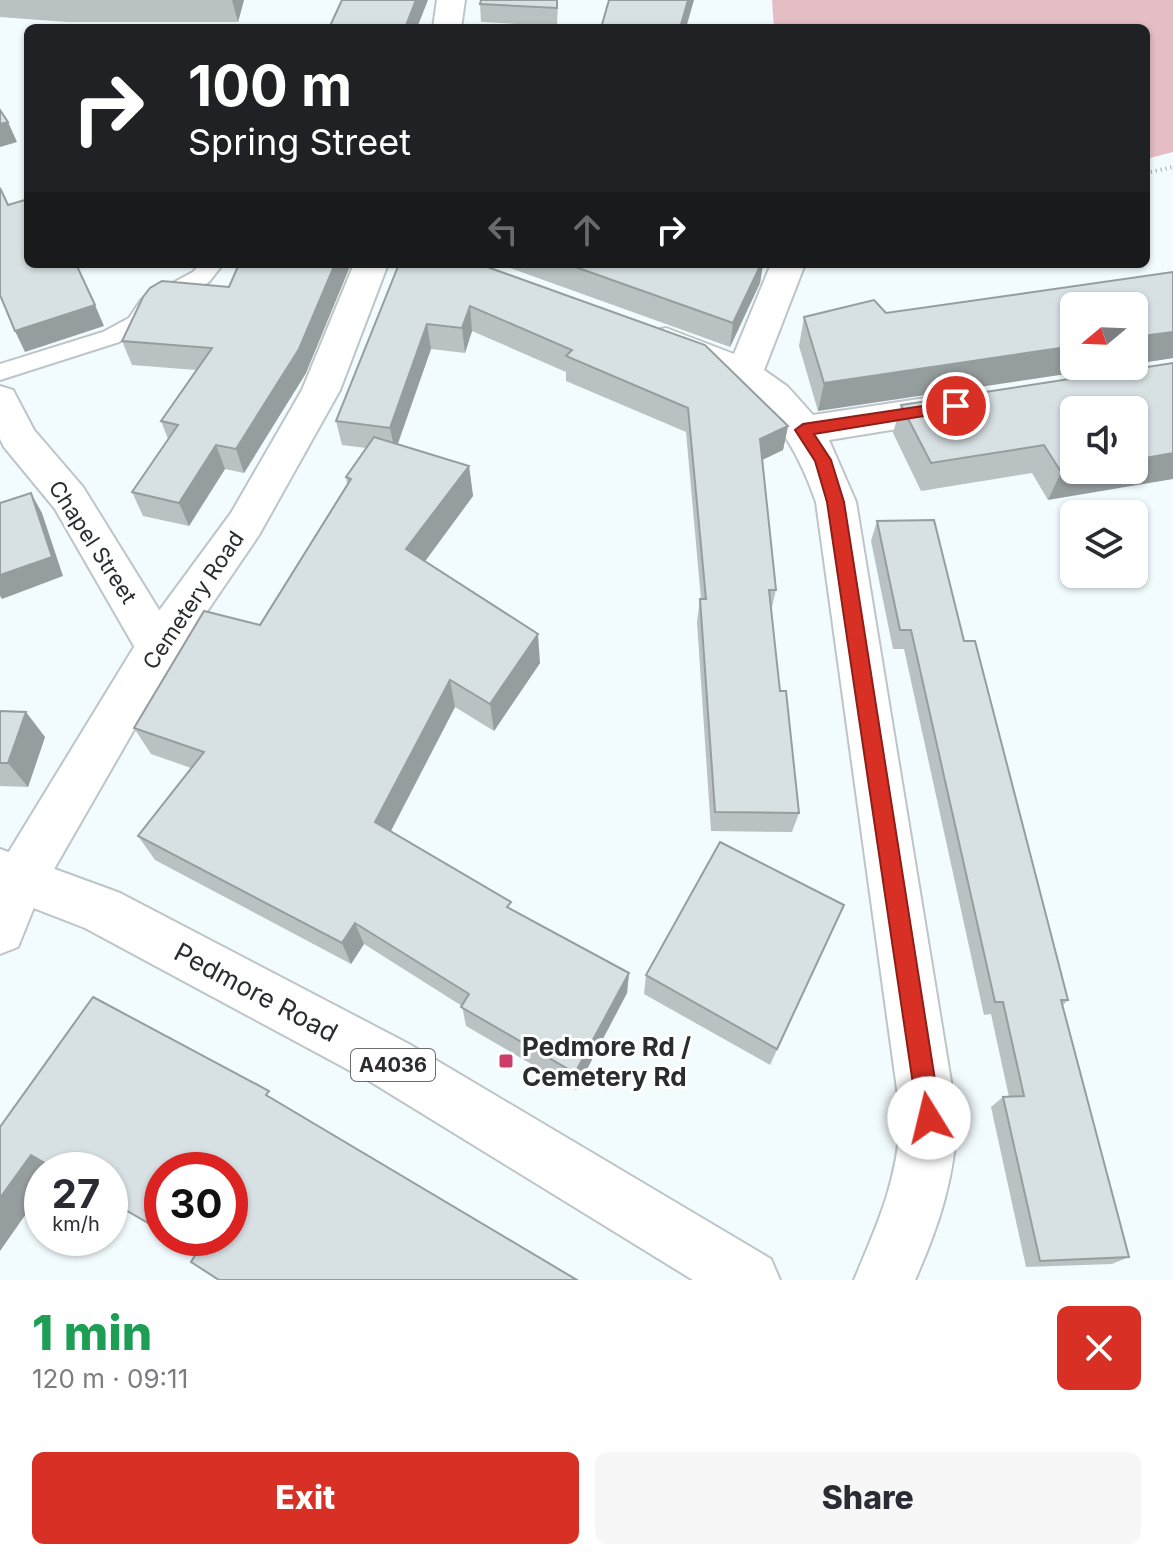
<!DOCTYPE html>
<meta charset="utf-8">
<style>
body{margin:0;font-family:Inter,sans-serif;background:#f7f7f7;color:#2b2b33;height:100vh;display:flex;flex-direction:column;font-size:30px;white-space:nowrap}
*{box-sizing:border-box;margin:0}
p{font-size:26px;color:#7c7c81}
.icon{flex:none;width:44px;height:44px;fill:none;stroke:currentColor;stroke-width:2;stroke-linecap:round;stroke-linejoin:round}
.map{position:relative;height:1280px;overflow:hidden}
.details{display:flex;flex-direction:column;background:#fff;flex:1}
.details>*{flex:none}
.top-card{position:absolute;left:24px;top:24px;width:1126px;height:244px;border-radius:12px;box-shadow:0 2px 6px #0004;background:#202124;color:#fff;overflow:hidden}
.needle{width:52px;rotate:251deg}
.controls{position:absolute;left:1060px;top:292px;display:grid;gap:16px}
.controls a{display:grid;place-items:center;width:88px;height:88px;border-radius:12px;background:#fff;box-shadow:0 2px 6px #0004;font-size:40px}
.speed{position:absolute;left:24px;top:1152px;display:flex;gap:16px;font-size:40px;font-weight:700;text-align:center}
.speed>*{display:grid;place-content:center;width:104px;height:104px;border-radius:50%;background:#fff;box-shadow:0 2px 6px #0004;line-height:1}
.speed small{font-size:20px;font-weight:400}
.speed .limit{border:12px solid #d22;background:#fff;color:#111}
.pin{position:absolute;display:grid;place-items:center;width:68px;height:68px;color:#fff;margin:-34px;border:4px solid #fff;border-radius:50%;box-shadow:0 2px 8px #0007}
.me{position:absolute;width:88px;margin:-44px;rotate:351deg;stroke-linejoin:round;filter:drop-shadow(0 0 6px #0008)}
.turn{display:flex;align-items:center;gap:28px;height:168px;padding:0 32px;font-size:36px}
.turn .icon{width:104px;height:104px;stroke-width:2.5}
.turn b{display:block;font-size:56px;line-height:68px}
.lanes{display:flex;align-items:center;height:76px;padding:0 32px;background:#0003;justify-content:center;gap:40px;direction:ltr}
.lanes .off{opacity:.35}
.round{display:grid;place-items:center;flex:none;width:84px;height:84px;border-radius:12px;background:#f7f7f7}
.head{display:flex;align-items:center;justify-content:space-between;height:136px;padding:0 32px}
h1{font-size:48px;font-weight:800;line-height:60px;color:#1e9e55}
.cta{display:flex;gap:16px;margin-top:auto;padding:16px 32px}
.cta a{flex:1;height:92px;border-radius:12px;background:#d93025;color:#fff;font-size:32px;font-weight:800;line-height:92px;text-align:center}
.cta a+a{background:#f7f7f7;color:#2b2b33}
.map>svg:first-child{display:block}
.green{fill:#e5bdc4}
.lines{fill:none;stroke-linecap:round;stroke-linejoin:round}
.lane-casing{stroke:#bdc5c8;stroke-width:4}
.street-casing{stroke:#bdc5c8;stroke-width:4}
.secondary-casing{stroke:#bdc5c8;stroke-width:4}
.highway-casing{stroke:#bdc5c8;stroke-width:4}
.path{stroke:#a0a7aa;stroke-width:4;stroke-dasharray:1 4;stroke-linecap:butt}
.lane{fill:#fff;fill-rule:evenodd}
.street{fill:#fff;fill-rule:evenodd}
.secondary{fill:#fff;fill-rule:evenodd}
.highway{fill:#fff;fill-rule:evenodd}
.wall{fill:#b9c1c3}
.shaded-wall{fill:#969d9f}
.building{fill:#d7e0e3;stroke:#969d9f;stroke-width:2}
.route{fill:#d93025;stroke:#8d1f18;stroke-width:2}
.poi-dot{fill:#cb3e6a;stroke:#fff;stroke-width:3}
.labels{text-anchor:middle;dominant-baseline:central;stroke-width:6;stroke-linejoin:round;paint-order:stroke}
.shield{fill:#fff;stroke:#696c6d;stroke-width:2}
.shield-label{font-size:20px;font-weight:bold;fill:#292d2e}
.street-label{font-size:22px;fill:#292d2e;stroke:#fff}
.near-street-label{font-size:26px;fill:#292d2e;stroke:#fff}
.near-poi-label{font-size:26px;font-weight:bold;fill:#292d2e;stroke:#fff;text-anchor:start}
</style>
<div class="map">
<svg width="1173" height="1280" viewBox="0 0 1173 1280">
<rect width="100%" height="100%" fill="#f2fbfe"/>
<!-- green -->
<path class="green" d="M 772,0 L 1173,0 L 1173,152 L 1146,159 L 1146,28 L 774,28 Z"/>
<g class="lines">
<defs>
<path id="lane" d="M 200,264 L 223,264 L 209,282 L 157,310 L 145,328 L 119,342 L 0,380 L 0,364 L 103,332 L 129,318 L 141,300 L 193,272 Z"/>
<g id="street">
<path d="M 771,264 L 805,264 L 764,370 L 788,387 L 813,415 L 959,393 L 972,397 L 978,406 L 972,415 L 959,419 L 829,440 L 856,502 L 957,1118 C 955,1177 939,1226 915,1280 L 854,1280 C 879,1220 896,1185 901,1118 L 816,502 C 783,408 743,383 653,349 L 648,340 L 653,331 L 666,328 L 734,354 Z"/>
<path d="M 0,386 L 13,390 L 34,430 L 83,487 L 174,634 L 180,647 L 174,660 L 158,665 L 142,660 L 55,509 L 4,447 L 0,439 Z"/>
<path d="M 20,856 L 38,863 L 45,880 L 18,947 L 0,954 L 0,868 L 2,863 Z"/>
</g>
<g id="secondary">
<path d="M 437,0 L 465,0 L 461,28 L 433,28 Z"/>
<path d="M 354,264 L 388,264 L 340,390 L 259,535 L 174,660 L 38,897 L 20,904 L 2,897 L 2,863 L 142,634 L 231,513 L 302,390 Z"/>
</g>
<path id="highway" d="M 0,849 L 120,893 L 409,1044 L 771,1259 L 780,1280 L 693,1280 L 371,1082 L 85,928 L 0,895 Z"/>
</defs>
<!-- lane casing -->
<use href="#lane" class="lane-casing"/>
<!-- street casing -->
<use href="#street" class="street-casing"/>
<!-- secondary casing -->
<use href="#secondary" class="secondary-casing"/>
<!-- highway casing -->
<use href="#highway" class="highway-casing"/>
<!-- path -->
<path class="path" d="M 1146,173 L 1173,167"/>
<!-- lane -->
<use href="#lane" class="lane"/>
<!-- street -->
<use href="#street" class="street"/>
<!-- secondary -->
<use href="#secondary" class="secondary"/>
<!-- highway -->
<use href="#highway" class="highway"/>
</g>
<!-- wall -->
<g class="wall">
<path d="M 0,0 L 244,0 L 238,22 L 67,22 L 0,17 Z"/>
<path d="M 481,0 L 558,0 L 557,26 L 481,22 L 480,4 Z"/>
<path d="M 399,264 L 788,426 L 783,450 L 762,460 L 776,590 L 771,611 L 780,691 L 799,813 L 792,832 L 711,831 L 697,622 L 700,599 L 701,599 L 686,432 L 566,381 L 566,372 L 472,331 L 465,353 L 431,349 L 397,444 L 469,466 L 473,496 L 425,561 L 540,663 L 494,731 L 455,707 L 391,831 L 512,910 L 629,973 L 627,993 L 576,1090 L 466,1026 L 462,1006 L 364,944 L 351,964 L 155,860 L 138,836 L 191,768 L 151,754 L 134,728 L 260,625 L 347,484 L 346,477 L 366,448 L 342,445 L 336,421 Z"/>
<path d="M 499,264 L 763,264 L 760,283 L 730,347 Z"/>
<path d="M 1173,272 L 1173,358 L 1134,364 L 1134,306 L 818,411 L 799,346 L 804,317 L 886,313 Z"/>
<path d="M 143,297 L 306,373 L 244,473 L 225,469 L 189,526 L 143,516 L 132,492 L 168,439 L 161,421 L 196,370 L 132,365 L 122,341 Z"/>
<path d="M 1173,363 L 1048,500 L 1032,473 L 921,491 L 893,433 L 901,405 Z"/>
<path d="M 877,521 L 964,641 L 1068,1000 L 1062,1006 L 1129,1257 L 1112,1264 L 1026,1267 L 991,1107 L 1003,1097 L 1009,1097 L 991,1014 L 984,1015 L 904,649 L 893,649 L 871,541 Z"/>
<path d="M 0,711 L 45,737 L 28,787 L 0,786 Z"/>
<path d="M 844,905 L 770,1065 L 644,994 L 646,975 Z"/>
</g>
<!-- shaded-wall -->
<g class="shaded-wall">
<path d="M 232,0 L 244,0 L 238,22 Z"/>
<path d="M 416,0 L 428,0 L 417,28 L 405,28 Z"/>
<path d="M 688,0 L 694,0 L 686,28 L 680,28 Z"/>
<path d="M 8,122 L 17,142 L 0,147 L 0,124 Z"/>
<path d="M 335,264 L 351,264 L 306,373 L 244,473 L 236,449 Z"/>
<path d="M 761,264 L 763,264 L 760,283 L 730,347 L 733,323 Z"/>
<path d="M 95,305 L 104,326 L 25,352 L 15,331 Z"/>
<path d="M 470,306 L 472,331 L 465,353 L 462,328 Z"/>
<path d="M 427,324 L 431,349 L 395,452 L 390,428 Z"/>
<path d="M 1173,332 L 1173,358 L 1134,364 L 1134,337 Z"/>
<path d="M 1074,346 L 1074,366 L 1120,366 L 818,411 L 824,383 Z"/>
<path d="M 788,426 L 783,450 L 756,463 L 760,439 Z"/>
<path d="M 216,445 L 225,469 L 189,526 L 179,503 Z"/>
<path d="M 1173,453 L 1173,479 L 1048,500 L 1061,472 L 1074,470 L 1134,470 L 1134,460 Z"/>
<path d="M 469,466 L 473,496 L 412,579 L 406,549 Z"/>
<path d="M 31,493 L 42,513 L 63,576 L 2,599 L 0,596 L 0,575 Z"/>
<path d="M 538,634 L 540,663 L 494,731 L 490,704 Z"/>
<path d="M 450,680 L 455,707 L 383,846 L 375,822 Z"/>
<path d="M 26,712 L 45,737 L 28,787 L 8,763 Z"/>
<path d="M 355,923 L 364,944 L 351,964 L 342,943 Z"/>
<path d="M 629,973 L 627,993 L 576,1090 L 575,1073 Z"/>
<path d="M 31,1155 L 57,1170 L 42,1170 L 42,1191 L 0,1251 L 0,1198 Z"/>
</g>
<!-- building -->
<g class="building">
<path d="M 342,0 L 416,0 L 405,28 L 329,28 Z"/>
<path d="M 481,0 L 557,0 L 557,8 L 480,4 Z"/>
<path d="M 609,0 L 688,0 L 680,28 L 601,28 Z"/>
<path d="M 0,110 L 8,122 L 0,124 Z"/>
<path d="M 0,188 L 8,205 L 28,199 L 28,264 L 76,264 L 95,305 L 15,331 L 0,295 Z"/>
<path d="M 239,264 L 335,264 L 299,349 L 236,449 L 216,445 L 179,503 L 132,492 L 178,425 L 161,421 L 212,348 L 122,341 L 143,297 L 150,288 L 162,281 L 229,287 Z"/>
<path d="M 399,264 L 479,264 L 705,345 L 788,426 L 760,439 L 776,590 L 769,590 L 780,691 L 786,691 L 799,813 L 715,812 L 700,599 L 706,599 L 688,408 L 566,356 L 572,350 L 470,306 L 462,328 L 427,324 L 390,428 L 336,421 Z"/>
<path d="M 567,264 L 761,264 L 733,323 Z"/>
<path d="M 1173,272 L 1173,332 L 1134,337 L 1134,306 L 1074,306 L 1074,346 L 824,383 L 804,317 L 874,300 L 886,313 Z"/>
<path d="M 1173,363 L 1173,453 L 1134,460 L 1134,410 L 1074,410 L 1074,470 L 1061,472 L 1044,445 L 931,463 L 901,405 Z"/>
<path d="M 374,437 L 469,466 L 406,549 L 538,634 L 490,704 L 450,680 L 375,822 L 511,902 L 507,907 L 629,973 L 575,1073 L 461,1007 L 469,994 L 355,923 L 342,943 L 138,836 L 204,752 L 134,728 L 204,611 L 260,625 L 351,479 L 346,477 Z"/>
<path d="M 31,493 L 52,557 L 0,575 L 0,503 Z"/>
<path d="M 934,520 L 964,641 L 975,641 L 1068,1000 L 1061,1000 L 1129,1257 L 1040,1261 L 1003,1097 L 1024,1096 L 1003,1002 L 995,1002 L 911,630 L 900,630 L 877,521 Z"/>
<path d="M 0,711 L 26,712 L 8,763 L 0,763 Z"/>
<path d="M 720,842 L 844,905 L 777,1049 L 646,975 Z"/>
<path d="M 93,997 L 269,1091 L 266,1095 L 577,1280 L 219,1280 L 191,1262 L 197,1252 L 174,1238 L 230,1238 L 230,1170 L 162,1170 L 162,1231 L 110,1201 L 110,1170 L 57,1170 L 31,1155 L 0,1198 L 0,1127 Z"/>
</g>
<!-- route -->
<path class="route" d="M 956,401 L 961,402 L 961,410 L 814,434 L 831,460 L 844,502 L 941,1118 L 937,1126 L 929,1129 L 921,1126 L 918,1118 L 827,502 L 815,461 L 795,430 L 803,424 Z"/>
<!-- markers -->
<rect class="poi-dot" x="498" y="1053" width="16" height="16" rx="4"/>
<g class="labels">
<!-- shield labels -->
<rect class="shield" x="351" y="1049" width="84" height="32" rx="6"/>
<g class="shield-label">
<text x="393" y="1065">A4036</text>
</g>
<!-- street labels -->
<g class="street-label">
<text transform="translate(93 542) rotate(57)">Chapel Street</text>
<text transform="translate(193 600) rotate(-56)">Cemetery Road</text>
</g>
<!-- near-street labels -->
<g class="near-street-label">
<text transform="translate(256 992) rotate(28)">Pedmore Road</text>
</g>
<!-- near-poi labels -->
<g class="near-poi-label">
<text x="522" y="1046">Pedmore Rd /<tspan x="522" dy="30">Cemetery Rd</tspan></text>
</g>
</g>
</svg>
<div class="controls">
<a><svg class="needle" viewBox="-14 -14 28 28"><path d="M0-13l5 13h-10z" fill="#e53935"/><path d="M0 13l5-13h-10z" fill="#7c7c81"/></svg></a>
<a><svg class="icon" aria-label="sound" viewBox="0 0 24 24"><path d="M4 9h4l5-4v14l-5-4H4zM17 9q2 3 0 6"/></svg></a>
<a><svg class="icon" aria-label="layers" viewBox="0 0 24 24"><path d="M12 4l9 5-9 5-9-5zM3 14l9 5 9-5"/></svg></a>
</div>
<div class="speed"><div>27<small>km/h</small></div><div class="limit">30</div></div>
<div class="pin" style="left:956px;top:406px;background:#d93025"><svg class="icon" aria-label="arrive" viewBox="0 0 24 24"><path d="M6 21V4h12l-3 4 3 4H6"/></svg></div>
<svg class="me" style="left:929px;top:1118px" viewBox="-20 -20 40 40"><circle r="19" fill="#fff"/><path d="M0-13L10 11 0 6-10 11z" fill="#d93025"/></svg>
<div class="top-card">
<div class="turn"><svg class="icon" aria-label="right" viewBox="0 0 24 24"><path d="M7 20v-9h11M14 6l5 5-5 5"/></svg><div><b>100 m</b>Spring Street</div></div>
<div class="lanes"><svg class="icon off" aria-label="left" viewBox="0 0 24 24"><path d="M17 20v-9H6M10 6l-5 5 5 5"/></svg><svg class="icon off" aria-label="ahead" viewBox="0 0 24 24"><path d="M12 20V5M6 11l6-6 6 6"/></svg><svg class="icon" aria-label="right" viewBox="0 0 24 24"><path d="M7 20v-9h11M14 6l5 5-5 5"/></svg></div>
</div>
</div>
<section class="details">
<div class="head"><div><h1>1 min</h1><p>120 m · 09:11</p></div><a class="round" style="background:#d93025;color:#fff"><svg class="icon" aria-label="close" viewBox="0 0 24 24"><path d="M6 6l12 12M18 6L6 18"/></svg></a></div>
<div class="cta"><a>Exit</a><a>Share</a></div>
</section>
